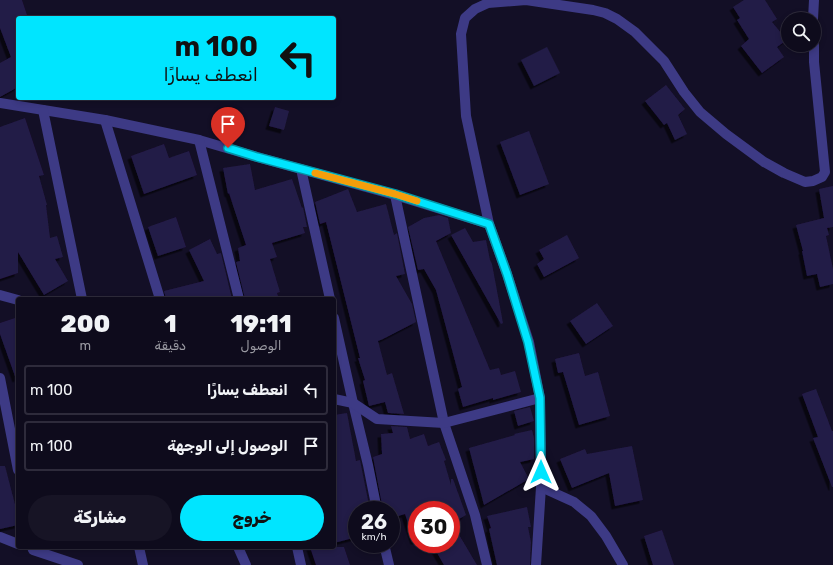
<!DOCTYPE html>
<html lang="ar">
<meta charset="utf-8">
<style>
body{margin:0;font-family:Rubik,"Noto Naskh Arabic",sans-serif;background:#171425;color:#f1f3f6;direction:rtl;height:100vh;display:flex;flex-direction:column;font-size:15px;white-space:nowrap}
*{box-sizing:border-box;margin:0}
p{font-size:13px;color:#9b9ba3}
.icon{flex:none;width:22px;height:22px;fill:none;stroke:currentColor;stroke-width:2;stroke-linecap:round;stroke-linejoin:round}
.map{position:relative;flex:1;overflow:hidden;direction:ltr}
.panel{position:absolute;left:16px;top:297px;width:320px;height:252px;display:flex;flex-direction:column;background:#0e0b1c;border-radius:4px;box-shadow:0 2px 6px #0003,0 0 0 1px #2e2b3b;direction:rtl}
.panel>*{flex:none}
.top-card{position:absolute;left:16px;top:16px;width:320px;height:84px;border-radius:4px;box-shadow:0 2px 6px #0003,0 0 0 1px #2e2b3b;direction:rtl;background:#00e5ff;color:#111;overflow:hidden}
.tools{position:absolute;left:781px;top:12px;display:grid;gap:8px}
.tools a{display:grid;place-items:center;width:40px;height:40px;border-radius:50%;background:#0e0b1c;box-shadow:0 2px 6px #0003,0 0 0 1px #2e2b3b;font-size:20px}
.speed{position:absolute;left:348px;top:501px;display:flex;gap:8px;font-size:20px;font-weight:700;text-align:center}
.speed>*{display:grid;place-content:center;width:52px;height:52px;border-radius:50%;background:#0e0b1c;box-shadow:0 2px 6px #0003,0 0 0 1px #2e2b3b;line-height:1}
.speed small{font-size:10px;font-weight:400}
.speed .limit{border:6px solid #d22;background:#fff;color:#111}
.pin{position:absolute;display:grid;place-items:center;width:34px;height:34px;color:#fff;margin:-41px -17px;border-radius:50% 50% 50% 0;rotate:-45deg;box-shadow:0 0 4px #0007}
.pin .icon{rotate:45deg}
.me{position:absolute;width:44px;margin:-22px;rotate:0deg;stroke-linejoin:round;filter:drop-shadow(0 0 3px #0008)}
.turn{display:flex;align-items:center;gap:14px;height:84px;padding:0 12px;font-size:18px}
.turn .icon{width:52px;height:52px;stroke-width:2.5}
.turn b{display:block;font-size:28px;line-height:34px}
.eta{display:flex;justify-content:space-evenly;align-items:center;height:68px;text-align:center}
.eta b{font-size:24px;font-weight:800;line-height:28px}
.button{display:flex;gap:8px;margin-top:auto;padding:8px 12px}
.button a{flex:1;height:46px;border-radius:24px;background:#00e5ff;color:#111;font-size:16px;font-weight:800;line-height:46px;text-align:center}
.button a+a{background:#171425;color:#f1f3f6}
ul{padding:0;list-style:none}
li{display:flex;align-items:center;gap:12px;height:50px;margin:0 8px 6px;padding:0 4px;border:2px solid #2e2b3b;border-radius:4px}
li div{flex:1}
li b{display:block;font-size:15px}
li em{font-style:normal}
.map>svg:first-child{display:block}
.building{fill:#241b47;filter:url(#shadow)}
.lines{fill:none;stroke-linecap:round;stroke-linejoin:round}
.street{stroke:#3d3a85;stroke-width:10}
.route-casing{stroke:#0095a6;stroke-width:10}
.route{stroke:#00e5ff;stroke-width:7}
.slow{stroke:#f59e0b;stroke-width:7}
</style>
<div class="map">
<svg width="833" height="565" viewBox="0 0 833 565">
<defs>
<filter id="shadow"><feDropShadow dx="-3.5" dy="3.5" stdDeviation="0" flood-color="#0009"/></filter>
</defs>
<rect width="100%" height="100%" fill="#130f26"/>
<!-- building -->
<g class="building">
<path d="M 0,0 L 22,0 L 28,18 L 18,18 L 18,87 L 0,97 L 0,63 L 11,57 L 0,28 Z"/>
<path d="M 744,0 L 765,0 L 777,19 L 772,22 L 787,40 L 777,47 L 784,57 L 762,73 L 741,46 L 749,39 L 737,20 L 740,18 L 733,7 Z"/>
<path d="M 547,47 L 560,73 L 534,86 L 521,60 Z"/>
<path d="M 666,85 L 685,109 L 678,115 L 687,134 L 675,140 L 667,123 L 664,125 L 645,101 Z"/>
<path d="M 275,107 L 289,111 L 284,130 L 269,126 Z"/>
<path d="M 25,118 L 44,175 L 39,176 L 47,205 L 46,205 L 50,238 L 57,236 L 63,257 L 55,259 L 68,281 L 44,295 L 18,252 L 18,273 L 0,279 L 0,127 Z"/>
<path d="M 529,131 L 549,184 L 520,195 L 500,142 Z"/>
<path d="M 164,144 L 169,158 L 189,151 L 197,175 L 144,194 L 131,156 Z"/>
<path d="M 250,164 L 255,190 L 292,179 L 302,208 L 303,207 L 307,227 L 303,227 L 305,233 L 272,243 L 277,257 L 270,259 L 280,292 L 277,293 L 279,299 L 245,299 L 236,262 L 240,261 L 238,248 L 246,245 L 229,193 L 228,194 L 223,168 Z"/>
<path d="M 833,186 L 833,227 L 827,228 L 829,235 L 826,236 L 833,269 L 833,284 L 820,287 L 817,274 L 807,276 L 802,251 L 803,251 L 796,225 L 824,218 L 819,189 Z"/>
<path d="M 348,189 L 357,212 L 386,204 L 394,235 L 397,233 L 405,274 L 396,276 L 412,304 L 416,322 L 383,339 L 378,341 L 387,375 L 392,373 L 404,414 L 388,413 L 385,402 L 369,406 L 363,381 L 365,380 L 358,358 L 360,358 L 326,222 L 320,224 L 315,202 Z"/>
<path d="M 439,215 L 448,218 L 451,233 L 436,241 L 490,370 L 499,368 L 501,375 L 515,371 L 521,392 L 493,400 L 493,398 L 463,407 L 458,389 L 462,387 L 436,290 L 424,269 L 418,270 L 408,227 L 424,218 Z"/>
<path d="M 176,217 L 186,247 L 158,256 L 148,227 Z"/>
<path d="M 465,228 L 473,242 L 486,240 L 490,260 L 492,264 L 503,323 L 501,324 L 451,235 Z"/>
<path d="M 567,235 L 579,258 L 544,277 L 537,264 L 544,259 L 539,250 Z"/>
<path d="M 210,239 L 217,254 L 221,253 L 232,299 L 166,299 L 164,291 L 204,281 L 189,250 Z"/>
<path d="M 597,303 L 613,326 L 586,344 L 570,321 Z"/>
<path d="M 18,317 L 18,378 L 16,379 L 0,334 L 0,323 Z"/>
<path d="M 579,353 L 585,376 L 598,372 L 610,416 L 579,425 L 563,372 L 558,373 L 555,359 Z"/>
<path d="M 816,389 L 832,431 L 833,431 L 833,487 L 832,487 L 813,438 L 818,437 L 802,394 Z"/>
<path d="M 530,407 L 534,421 L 518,426 L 514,411 Z"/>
<path d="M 347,413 L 356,461 L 360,460 L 370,510 L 357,510 L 357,537 L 334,543 L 334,415 Z"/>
<path d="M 391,426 L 407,427 L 410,439 L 424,434 L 428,446 L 439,442 L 446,460 L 444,461 L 451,485 L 451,479 L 453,479 L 466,515 L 452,523 L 477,565 L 444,565 L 432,544 L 451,544 L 451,510 L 417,510 L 417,541 L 414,541 L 405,514 L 395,517 L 393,510 L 383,510 L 373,457 L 382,454 L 381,434 L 393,433 Z"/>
<path d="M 532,430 L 534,438 L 534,459 L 520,462 L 529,479 L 484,505 L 469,448 L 515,435 L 514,434 Z"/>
<path d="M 632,446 L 643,500 L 615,506 L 609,473 L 572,488 L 560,459 L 585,449 L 587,454 Z"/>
<path d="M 0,466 L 5,466 L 18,516 L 18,525 L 0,529 Z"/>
<path d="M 527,507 L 531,527 L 528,527 L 531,542 L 530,565 L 497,565 L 489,529 L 491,528 L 487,516 Z"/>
<path d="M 662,530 L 674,565 L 653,565 L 644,536 Z"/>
<path d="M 310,547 L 344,547 L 350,565 L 316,565 Z"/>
</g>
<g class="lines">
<!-- street -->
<g class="street">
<path d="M 813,19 L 814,0"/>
<path d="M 0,103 L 105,120 L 199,140 L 257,157 L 395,195 L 489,224"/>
<path d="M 43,110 L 82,299"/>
<path d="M 105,120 L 160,299"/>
<path d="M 199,140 L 239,299"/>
<path d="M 301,169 L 330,299"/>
<path d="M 395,195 L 444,423 L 475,515 L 487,565"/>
<path d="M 0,295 L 18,300"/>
<path d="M 334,318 L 353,403 L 368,465 L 377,510"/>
<path d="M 0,378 L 18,470"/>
<path d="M 334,399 L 353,403 L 377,419 L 444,423 L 540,398"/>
<path d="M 541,487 L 574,502 L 591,516 L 606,536 L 623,565"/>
<path d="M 0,537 L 18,544"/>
<path d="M 384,544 L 389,565"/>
<path d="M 32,547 L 33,550 L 78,565"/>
<path d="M 139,547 L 143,565"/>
<path d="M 238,547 L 246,565"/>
<path d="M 297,547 L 301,565"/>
<path d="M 536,565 L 541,487 L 540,398 L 529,342 L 507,274 L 489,224 L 466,116 L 461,34 L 465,18 L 475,9 L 488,3 L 526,0 L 593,10 L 605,13 L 617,19 L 635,32 L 664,61 L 684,92 L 700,112 L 726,134 L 764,162 L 784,173 L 805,182 L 813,181 L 822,177 L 825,172 L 814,62 L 814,45"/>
</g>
</g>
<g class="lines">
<defs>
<path id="route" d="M 228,148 L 257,157 L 395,194 L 489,224 L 507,274 L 528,342 L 540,398 L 541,472"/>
</defs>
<!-- route casing -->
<use href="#route" class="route-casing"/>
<!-- route -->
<use href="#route" class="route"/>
<!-- slow -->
<path class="slow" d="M 315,173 L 395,194 L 417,201"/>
</g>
</svg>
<div class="tools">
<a><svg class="icon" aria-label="search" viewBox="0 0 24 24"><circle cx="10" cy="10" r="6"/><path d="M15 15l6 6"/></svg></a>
</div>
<div class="speed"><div>26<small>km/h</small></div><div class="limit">30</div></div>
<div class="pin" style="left:228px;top:148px;background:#d93025"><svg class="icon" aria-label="arrive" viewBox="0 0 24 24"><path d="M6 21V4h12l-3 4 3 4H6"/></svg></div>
<svg class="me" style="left:541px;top:472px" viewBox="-20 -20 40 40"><path d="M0-17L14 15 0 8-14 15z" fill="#00e5ff" stroke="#fff" stroke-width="4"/></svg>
<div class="top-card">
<div class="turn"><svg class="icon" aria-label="left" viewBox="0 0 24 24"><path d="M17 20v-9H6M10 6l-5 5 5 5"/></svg><div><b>100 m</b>انعطف يسارًا</div></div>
</div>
<section class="panel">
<div class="eta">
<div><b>19:11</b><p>الوصول</p></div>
<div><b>1</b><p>دقيقة</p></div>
<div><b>200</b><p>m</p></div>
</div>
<ul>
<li><svg class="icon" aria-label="left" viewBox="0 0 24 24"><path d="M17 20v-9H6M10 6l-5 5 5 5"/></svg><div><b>انعطف يسارًا</b></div><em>100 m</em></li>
<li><svg class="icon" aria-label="arrive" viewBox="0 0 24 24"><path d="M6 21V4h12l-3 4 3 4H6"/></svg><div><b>الوصول إلى الوجهة</b></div><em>100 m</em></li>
</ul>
<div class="button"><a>خروج</a><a>مشاركة</a></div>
</section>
</div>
